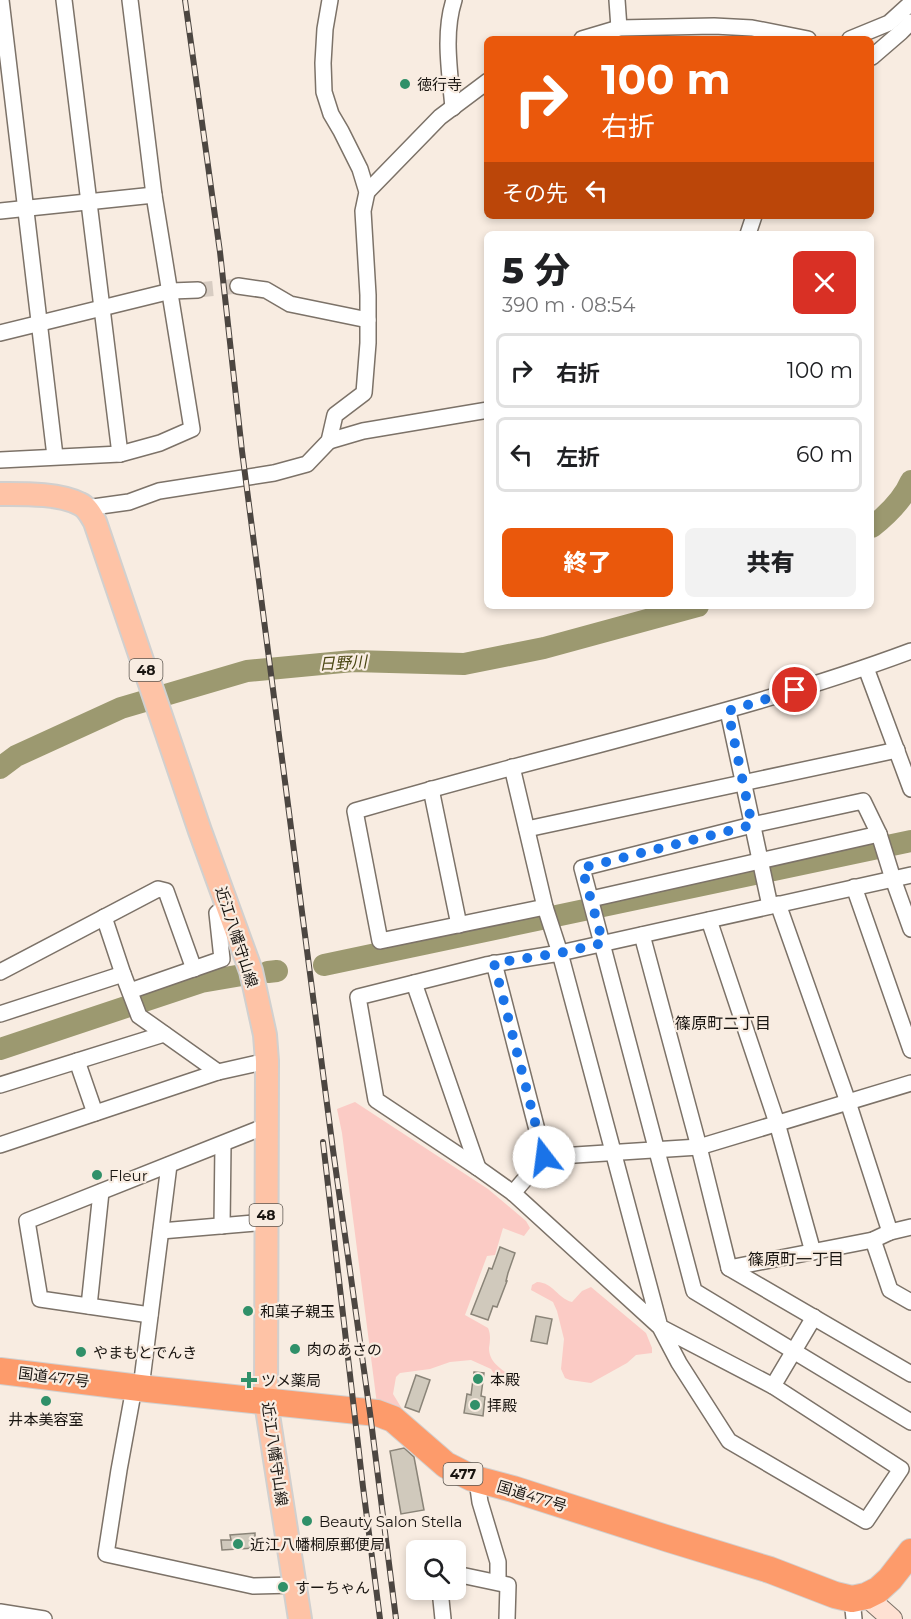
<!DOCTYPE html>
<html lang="ja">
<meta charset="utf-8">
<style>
body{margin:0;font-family:Montserrat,"Noto Sans JP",sans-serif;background:#f2f2f2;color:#202124;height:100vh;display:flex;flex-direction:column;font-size:22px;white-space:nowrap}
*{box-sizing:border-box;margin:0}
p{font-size:20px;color:#757577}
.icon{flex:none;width:33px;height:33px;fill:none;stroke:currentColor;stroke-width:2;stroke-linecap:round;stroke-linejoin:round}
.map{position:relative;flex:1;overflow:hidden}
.panel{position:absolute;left:484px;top:231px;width:390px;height:378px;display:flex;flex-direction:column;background:#fff;border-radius:9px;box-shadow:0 3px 9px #0003}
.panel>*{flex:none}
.top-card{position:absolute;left:484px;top:36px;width:390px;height:183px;border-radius:9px;box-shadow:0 3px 9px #0003;background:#ea580c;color:#fff;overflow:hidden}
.buttons{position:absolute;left:406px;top:1540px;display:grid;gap:12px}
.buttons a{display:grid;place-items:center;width:60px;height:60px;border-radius:9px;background:#fff;box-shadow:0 3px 9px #0003;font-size:30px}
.pin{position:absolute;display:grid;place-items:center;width:51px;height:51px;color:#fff;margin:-26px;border:3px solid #fff;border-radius:50%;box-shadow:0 2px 6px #0007}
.me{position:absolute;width:66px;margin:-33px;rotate:345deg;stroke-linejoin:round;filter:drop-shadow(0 0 4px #0008)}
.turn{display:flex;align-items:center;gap:21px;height:126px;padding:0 18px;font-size:27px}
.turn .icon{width:78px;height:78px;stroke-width:2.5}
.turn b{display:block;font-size:42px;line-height:51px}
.then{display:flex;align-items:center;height:57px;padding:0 18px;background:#0003;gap:12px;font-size:22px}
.round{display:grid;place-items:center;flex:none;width:63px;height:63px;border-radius:9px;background:#f2f2f2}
.overview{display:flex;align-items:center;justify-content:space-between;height:102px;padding:0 18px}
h1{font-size:36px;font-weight:800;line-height:45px}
.cta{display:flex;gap:12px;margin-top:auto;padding:12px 18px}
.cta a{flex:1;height:69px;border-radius:9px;background:#ea580c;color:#fff;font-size:24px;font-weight:800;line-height:69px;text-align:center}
.cta a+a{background:#f2f2f2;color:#202124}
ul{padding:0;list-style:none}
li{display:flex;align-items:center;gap:18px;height:75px;margin:0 12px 9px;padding:0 6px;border:3px solid #e0e0e0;border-radius:9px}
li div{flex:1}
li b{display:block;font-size:22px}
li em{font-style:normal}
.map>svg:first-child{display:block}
.green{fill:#fbcbc5}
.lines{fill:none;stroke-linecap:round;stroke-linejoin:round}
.river{stroke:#9c9970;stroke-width:22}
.building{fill:#d0c9bc;stroke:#8a8478;stroke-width:1.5}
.street-tunnel{stroke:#d7ccc2;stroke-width:15;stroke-dasharray:15 8;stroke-linecap:butt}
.street-casing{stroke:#7c7268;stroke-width:18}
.secondary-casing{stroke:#7c7268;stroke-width:22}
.primary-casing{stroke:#d1d0cf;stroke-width:26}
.highway-casing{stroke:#d1d0cf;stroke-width:28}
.street{stroke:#fff;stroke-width:15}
.secondary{stroke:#fee1d3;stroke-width:20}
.primary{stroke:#fec3a6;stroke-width:22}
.highway{stroke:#fd9b6b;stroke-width:26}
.rail-casing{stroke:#4c4641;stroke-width:6}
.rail{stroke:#f8ece1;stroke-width:4;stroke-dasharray:11;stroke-linecap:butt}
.route{stroke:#1a73e8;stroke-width:10;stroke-dasharray:0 18}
.poi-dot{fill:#309069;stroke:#f8ece1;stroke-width:2}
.labels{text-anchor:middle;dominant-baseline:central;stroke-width:4.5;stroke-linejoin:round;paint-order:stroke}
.shield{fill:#f8ece1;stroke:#5c564f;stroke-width:1.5}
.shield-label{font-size:14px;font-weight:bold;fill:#191511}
.poi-label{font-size:15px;fill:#191511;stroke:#f8ece1;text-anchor:start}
.street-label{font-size:15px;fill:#191511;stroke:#f8ece1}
.water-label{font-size:16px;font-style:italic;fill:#494511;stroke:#f8ece1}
.neighbourhood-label{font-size:16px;fill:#191511;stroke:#f8ece1}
</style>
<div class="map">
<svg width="911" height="1619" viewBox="0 0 911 1619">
<rect width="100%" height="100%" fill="#f8ece1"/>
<!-- green -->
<g class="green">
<path d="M 355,1102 L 488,1189 L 526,1221 L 530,1228 L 524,1236 L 503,1228 L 495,1255 L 487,1256 L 465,1315 L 488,1328 C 491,1335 490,1341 489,1348 C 489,1363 502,1369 513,1378 L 509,1381 L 504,1382 L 496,1377 L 491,1369 L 471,1360 L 450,1362 L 430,1369 L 400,1373 L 396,1377 L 393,1394 L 407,1417 L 377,1404 L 342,1133 L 337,1109 Z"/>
<path d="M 537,1282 C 554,1283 557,1298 572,1302 L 582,1291 L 591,1287 L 646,1333 L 652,1348 L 652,1353 L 636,1355 L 627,1363 L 591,1383 L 570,1380 L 565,1378 L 561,1369 L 564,1339 L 557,1311 L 553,1302 L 531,1290 L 532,1285 Z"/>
</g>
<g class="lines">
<!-- river -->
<g class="river">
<path d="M 872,527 C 887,515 903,500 911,481"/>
<path d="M 0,768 L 16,756 L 121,708 L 247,671 L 353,661 L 464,664 L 544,648 L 698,606"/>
<path d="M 324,965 L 911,841"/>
<path d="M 268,972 L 277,971"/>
<path d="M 0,1049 L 201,982 L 242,975"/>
</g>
</g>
<!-- building -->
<g class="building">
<path d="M 500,1247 L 515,1253 L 508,1273 L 506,1281 L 507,1281 L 497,1307 L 493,1306 L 488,1320 L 471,1314 L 489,1268 L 492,1269 Z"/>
<path d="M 536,1316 L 552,1319 L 547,1344 L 531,1341 Z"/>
<path d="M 474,1372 L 484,1373 L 481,1396 L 485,1397 L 483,1416 L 464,1413 L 467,1394 L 471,1395 Z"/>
<path d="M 416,1375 L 430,1380 L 419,1412 L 405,1407 Z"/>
<path d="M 404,1448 L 414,1457 L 424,1510 L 401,1514 L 390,1451 Z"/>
<path d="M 255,1533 L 255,1548 L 222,1550 L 221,1540 L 231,1540 L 230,1535 Z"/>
</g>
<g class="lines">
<!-- street-tunnel -->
<path class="street-tunnel" d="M 198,290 L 238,286"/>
<defs>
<g id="street">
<path d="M 1,0 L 55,456"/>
<path d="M 64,0 L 120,454"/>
<path d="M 617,0 L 619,28"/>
<path d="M 582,39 L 619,28 L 714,26 L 752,28 L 808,39"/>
<path d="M 850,39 L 889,23 L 911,3"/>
<path d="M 872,57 L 901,32 L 911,22"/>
<path d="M 453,108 C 450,73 443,34 454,0"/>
<path d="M 367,192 L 440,117 L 488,81"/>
<path d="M 0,211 L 154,195"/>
<path d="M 748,234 L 754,216"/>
<path d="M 238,286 L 266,290 L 290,304 L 368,320"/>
<path d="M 0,333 L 171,291 L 198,290"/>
<path d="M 329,441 L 363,431 L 488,410"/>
<path d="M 0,460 L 120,454 L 160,443 L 192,429 L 154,195 L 130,0"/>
<path d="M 86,508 L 129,502 L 159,491 L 274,473 L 307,464 L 329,441 L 335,415 L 364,393 L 368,343 L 368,295 L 363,211 L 367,192 L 360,169 L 341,131 L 331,114 L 324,92 L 323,63 L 325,29 L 330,0"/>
<path d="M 866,668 L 911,789"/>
<path d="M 728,711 L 770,906"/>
<path d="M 512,767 L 545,907 L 560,953 L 660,1327 L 679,1363 L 729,1441 L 866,1521 L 901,1469 L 773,1386 L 660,1327 L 513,1193 L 478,1168 L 376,1100 L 358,997 L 486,965 L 560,953 L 911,875"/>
<path d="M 431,789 L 459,925"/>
<path d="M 527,829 L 897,750"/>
<path d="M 854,887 L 911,1050"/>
<path d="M 591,899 L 879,834"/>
<path d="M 778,904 L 848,1102 L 890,1232"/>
<path d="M 545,907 L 380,941 L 355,811 C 428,790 501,770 575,751 C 688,721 801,692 911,651"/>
<path d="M 104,917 L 123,974"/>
<path d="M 709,920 L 777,1123 L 813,1252"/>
<path d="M 911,929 L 893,879 L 879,834 L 863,801 L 752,825 L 582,868 L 694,1291 L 911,1422"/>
<path d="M 642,935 L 699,1147 L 729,1268 L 911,1374"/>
<path d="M 494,963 L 544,1157"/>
<path d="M 0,972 L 158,889 L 166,891 L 194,969"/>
<path d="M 414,983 L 478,1168"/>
<path d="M 130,991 L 222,959 L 217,913 L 227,905"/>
<path d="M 0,1014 L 123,974 L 139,1016 L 218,1072"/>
<path d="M 77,1061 L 95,1113"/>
<path d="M 0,1085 L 164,1034"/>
<path d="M 0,1145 L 218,1072 L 267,1061"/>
<path d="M 513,1193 L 544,1157 L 699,1147 L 911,1083"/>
<path d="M 222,1226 L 223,1144"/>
<path d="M 161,1231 L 266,1222"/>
<path d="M 873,1240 L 890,1290 L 911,1302"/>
<path d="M 729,1268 L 873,1240 L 890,1232 L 911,1227"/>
<path d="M 89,1306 L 101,1192"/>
<path d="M 150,1315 L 40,1299 L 27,1221 L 266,1126"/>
<path d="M 773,1386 L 814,1317"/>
<path d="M 134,1388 L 119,1470 L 106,1554 L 253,1586 L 294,1585"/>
<path d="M 141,1388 L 169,1165"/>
<path d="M 479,1480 L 478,1488 L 480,1502 L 498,1562 L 498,1582"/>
<path d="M 456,1574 L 508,1585 L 507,1619"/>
<path d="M 440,1590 L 443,1619"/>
<path d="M 852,1599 L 854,1619"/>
<path d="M 0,1612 L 44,1619"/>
</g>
<path id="secondary" d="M 866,1596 L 892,1619"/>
<path id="primary" d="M 0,494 C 23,494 59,493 80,504 C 87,507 91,515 95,522 L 200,831 L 251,971 L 265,1035 L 267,1061 L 266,1402 L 300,1619"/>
<path id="highway" d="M 0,1371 L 148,1389 L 377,1413 L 393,1419 L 446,1465 L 472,1478 L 513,1489 L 669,1539 L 770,1570 L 835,1595 L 852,1599 L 866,1596 L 878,1590 L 890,1579 L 911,1552"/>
</defs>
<!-- street casing -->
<use href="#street" class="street-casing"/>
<!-- secondary casing -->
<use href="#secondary" class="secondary-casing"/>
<!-- primary casing -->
<use href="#primary" class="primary-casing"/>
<!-- highway casing -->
<use href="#highway" class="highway-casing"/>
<!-- street -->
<use href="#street" class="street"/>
<!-- secondary -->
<use href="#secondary" class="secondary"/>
<!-- primary -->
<use href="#primary" class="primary"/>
<!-- highway -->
<use href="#highway" class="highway"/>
<defs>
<g id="rail">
<path d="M 185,0 L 220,252 L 242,451 L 287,797 L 333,1150 L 370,1413 L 396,1619"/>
<path d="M 323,1142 L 363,1487 L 380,1619"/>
</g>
</defs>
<!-- rail casing -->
<use href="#rail" class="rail-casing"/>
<!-- rail -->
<use href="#rail" class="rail"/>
</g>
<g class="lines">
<!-- route -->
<path class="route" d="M 544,1157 L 494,963 L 560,953 L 603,943 L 582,868 L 752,825 L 728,711 L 795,690"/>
</g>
<!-- markers -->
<g class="poi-dot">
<circle cx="405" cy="84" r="6"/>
<circle cx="97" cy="1175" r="6"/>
<circle cx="248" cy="1311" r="6"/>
<circle cx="295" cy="1349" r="6"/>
<circle cx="81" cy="1352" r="6"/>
<circle cx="478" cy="1379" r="6"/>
<path d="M246 1371h6v6h6v6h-6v6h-6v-6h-6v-6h6z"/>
<circle cx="46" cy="1401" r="6"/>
<circle cx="475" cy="1405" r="6"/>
<circle cx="307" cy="1521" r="6"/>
<circle cx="238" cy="1544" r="6"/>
<circle cx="283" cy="1587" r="6"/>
</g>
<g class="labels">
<!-- shield labels -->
<g class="shield">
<rect x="129.5" y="659" width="33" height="22" rx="4.5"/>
<rect x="249.5" y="1204" width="33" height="22" rx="4.5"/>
<rect x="443.5" y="1463" width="39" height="22" rx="4.5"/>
</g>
<g class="shield-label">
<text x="146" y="670">48</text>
<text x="266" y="1215">48</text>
<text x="463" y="1474">477</text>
</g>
<!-- poi labels -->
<g class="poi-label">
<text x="417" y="84">徳行寺</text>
<text x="109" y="1175">Fleur</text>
<text x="260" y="1311">和菓子親玉</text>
<text x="307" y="1349">肉のあさの</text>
<text x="93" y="1352">やまもとでんき</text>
<text x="490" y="1379">本殿</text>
<text x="261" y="1380">ツメ薬局</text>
<text x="487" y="1405">拝殿</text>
<text x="46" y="1419" text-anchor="middle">井本美容室</text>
<text x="319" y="1521">Beauty Salon Stella</text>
<text x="250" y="1544">近江八幡桐原郵便局</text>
<text x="295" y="1587">すーちゃん</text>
</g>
<!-- street labels -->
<g class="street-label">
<text transform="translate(237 937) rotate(72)">近江八幡守山線</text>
<text transform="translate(54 1377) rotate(7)">国道477号</text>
<text transform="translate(275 1454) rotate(82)">近江八幡守山線</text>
<text transform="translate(532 1496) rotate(17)">国道477号</text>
</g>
<!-- water labels -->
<g class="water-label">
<text transform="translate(343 663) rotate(-3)">日野川</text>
</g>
<!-- neighbourhood labels -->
<g class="neighbourhood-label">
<text x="723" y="1023">篠原町二丁目</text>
<text x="796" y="1259">篠原町一丁目</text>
</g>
</g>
</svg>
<div class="buttons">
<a><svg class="icon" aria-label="search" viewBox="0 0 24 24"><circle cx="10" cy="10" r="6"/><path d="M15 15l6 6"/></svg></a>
</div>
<div class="pin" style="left:795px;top:690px;background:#d93025"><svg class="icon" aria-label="arrive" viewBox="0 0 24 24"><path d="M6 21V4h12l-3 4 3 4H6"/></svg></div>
<svg class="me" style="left:544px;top:1157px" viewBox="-20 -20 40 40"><circle r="19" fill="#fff"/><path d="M0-13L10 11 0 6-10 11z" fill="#1a73e8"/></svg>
<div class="top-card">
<div class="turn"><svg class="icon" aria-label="right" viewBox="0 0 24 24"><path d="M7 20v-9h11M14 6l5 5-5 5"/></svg><div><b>100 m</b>右折</div></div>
<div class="then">その先<svg class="icon" aria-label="left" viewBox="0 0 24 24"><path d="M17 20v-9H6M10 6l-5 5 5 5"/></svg></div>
</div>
<section class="panel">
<div class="overview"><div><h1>5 分</h1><p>390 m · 08:54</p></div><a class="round" style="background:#d93025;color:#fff"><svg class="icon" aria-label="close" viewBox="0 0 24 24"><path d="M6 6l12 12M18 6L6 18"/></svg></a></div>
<ul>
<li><svg class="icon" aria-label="right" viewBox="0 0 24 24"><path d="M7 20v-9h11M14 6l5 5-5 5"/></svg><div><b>右折</b></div><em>100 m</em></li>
<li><svg class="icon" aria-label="left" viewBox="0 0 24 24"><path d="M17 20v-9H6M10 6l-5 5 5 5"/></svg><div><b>左折</b></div><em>60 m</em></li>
</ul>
<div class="cta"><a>終了</a><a>共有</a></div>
</section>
</div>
